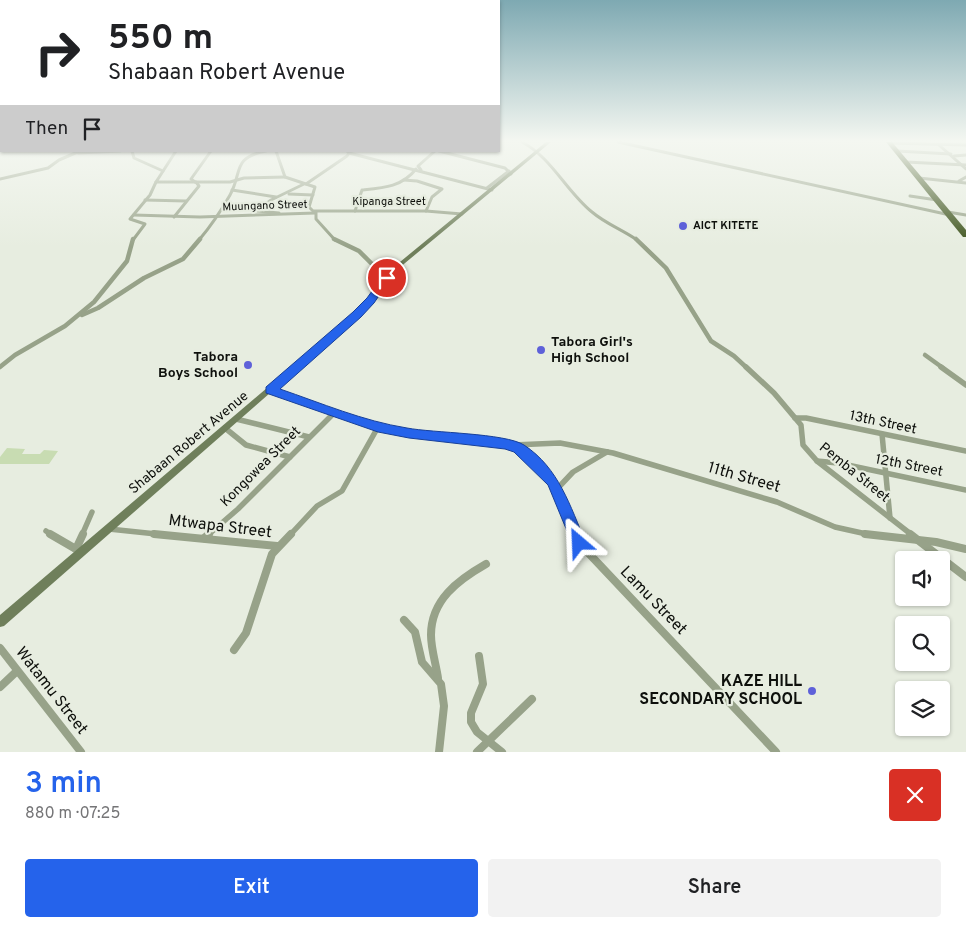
<!DOCTYPE html>
<meta charset="utf-8">
<style>
body{margin:0;font-family:Overpass,sans-serif;background:#f2f2f2;color:#202124;height:100vh;display:flex;flex-direction:column;font-size:19px;white-space:nowrap}
*{box-sizing:border-box;margin:0}
p{font-size:16px;color:#757577}
.icon{flex:none;width:28px;height:28px;fill:none;stroke:currentColor;stroke-width:2;stroke-linecap:round;stroke-linejoin:round}
.map{position:relative;height:752px;overflow:hidden}
.side{display:flex;flex-direction:column;background:#fff;flex:1}
.side>*{flex:none}
.top-card{position:absolute;left:0px;top:0px;width:500px;height:152px;box-shadow:0 1px 4px #0004;background:#fff;color:#202124;overflow:hidden}
.tools{position:absolute;left:895px;top:551px;display:grid;gap:10px}
.tools a{display:grid;place-items:center;width:55px;height:55px;border-radius:5px;background:#fff;box-shadow:0 1px 4px #0004;font-size:25px}
.pin{position:absolute;display:grid;place-items:center;width:42px;height:42px;color:#fff;margin:-21px;border:2px solid #fff;border-radius:50%;box-shadow:0 1px 5px #0007}
.me{position:absolute;width:55px;margin:-28px;rotate:334deg;stroke-linejoin:round;filter:drop-shadow(0 0 4px #0008)}
.turn{display:flex;align-items:center;gap:18px;height:105px;padding:0 25px;font-size:22px}
.turn .icon{width:65px;height:65px;stroke-width:2.5}
.turn b{display:block;font-size:35px;line-height:42px}
.then{display:flex;align-items:center;height:48px;padding:0 25px;background:#0003;gap:10px;font-size:19px}
.round{display:grid;place-items:center;flex:none;width:52px;height:52px;border-radius:5px;background:#f2f2f2}
.summary{display:flex;align-items:center;justify-content:space-between;height:85px;padding:0 25px}
h1{font-size:30px;font-weight:600;line-height:38px;color:#2563eb}
.primary-button{display:flex;gap:10px;margin-top:auto;padding:10px 25px}
.primary-button a{flex:1;height:58px;border-radius:5px;background:#2563eb;color:#fff;font-size:20px;font-weight:600;line-height:58px;text-align:center}
.primary-button a+a{background:#f2f2f2;color:#202124}
.map>svg:first-child{display:block}
.green{fill:#c8dcb2}
.lines{fill:none;stroke-linecap:round;stroke-linejoin:round}
.street-far3{stroke:#97a289;stroke-width:3}
.street-far2{stroke:#97a289;stroke-width:4.5}
.street-far1{stroke:#97a289;stroke-width:5.5}
.street{stroke:#97a289;stroke-width:8}
.secondary{fill:#6f7f5b;fill-rule:evenodd}
.highway{fill:#3b511a;fill-rule:evenodd}
.route{fill:#2563eb;stroke:#184099}
.poi-dot{fill:#5e61d9;stroke:#e7ede0;stroke-width:2}
.labels{text-anchor:middle;dominant-baseline:central;stroke-width:4.5;stroke-linejoin:round;paint-order:stroke}
.far-street-label{font-size:11px;fill:#0e100c;stroke:#e7ede0}
.far-poi-label{font-size:11px;font-weight:bold;fill:#0e100c;stroke:#e7ede0;text-anchor:start}
.poi-label{font-size:14px;font-weight:bold;fill:#0e100c;stroke:#e7ede0;text-anchor:start}
.street-label{font-size:14px;fill:#0e100c;stroke:#e7ede0}
.near-street-label{font-size:16px;fill:#0e100c;stroke:#e7ede0}
.near-poi-label{font-size:16px;font-weight:bold;fill:#0e100c;stroke:#e7ede0;text-anchor:end}
</style>
<div class="map">
<svg width="966" height="752" viewBox="0 0 966 752">
<rect width="100%" height="100%" fill="#e7ede0"/>
<!-- green -->
<path class="green" d="M 7,448 L 25,449 L 22,454 L 40,454 L 44,450 L 58,451 L 49,464 L 0,464 L 0,457 Z"/>
<g class="lines">
<!-- street-far3 -->
<g class="street-far3">
<path d="M 522,142 C 552,158 566,191 592,212 C 606,224 623,230 637,240"/>
<path d="M 618,142 L 950,215"/>
<path d="M 890,143 L 966,145"/>
<path d="M 939,145 L 966,169"/>
<path d="M 132,151 L 134,158 L 163,171"/>
<path d="M 176,151 L 156,182 L 230,182 L 244,178 L 285,177"/>
<path d="M 276,151 L 285,177 L 315,187 L 309,207 L 313,211 L 426,211 L 462,214"/>
<path d="M 439,151 L 505,168 L 511,174"/>
<path d="M 897,151 L 951,154"/>
<path d="M 78,153 L 120,151"/>
<path d="M 349,153 L 492,190"/>
<path d="M 954,156 L 966,155"/>
<path d="M 906,162 L 966,165"/>
<path d="M 421,170 L 418,166 L 435,151"/>
<path d="M 919,178 L 966,183"/>
<path d="M 0,179 L 48,168 L 59,160 L 80,151"/>
<path d="M 404,180 L 417,181 L 442,189 L 432,197 L 426,211"/>
<path d="M 959,181 L 966,177"/>
<path d="M 195,182 L 191,179 L 211,151"/>
<path d="M 306,184 L 347,156 L 349,153 L 347,151"/>
<path d="M 487,188 L 509,171"/>
<path d="M 232,190 L 276,197"/>
<path d="M 289,194 L 313,195"/>
<path d="M 910,196 L 937,200"/>
<path d="M 145,200 L 186,201"/>
<path d="M 355,211 L 362,190 C 383,188 402,187 416,169"/>
<path d="M 316,212 L 316,219 L 335,240"/>
<path d="M 948,212 L 966,215"/>
<path d="M 279,213 L 257,211 L 271,200 L 304,184"/>
<path d="M 134,215 L 200,217 L 315,213"/>
<path d="M 174,217 L 199,186 L 196,182"/>
<path d="M 133,240 L 145,224 L 130,219 L 150,195 L 156,182"/>
<path d="M 199,240 C 210,227 221,211 230,195 C 243,172 231,158 266,151"/>
</g>
<!-- street-far2 -->
<g class="street-far2">
<path d="M 334,239 L 359,251 L 375,267 L 391,272"/>
<path d="M 636,239 L 666,268 L 711,341 L 734,356 L 747,368"/>
<path d="M 82,315 L 98,308 L 144,278 L 183,259 L 200,239"/>
<path d="M 925,355 L 943,368"/>
<path d="M 0,367 L 15,355 L 65,326 L 94,302 L 127,261 L 133,239"/>
</g>
<!-- street-far1 -->
<g class="street-far1">
<path d="M 746,367 L 774,393 L 801,425 L 803,445 L 817,461 L 912,535"/>
<path d="M 941,367 L 966,385"/>
<path d="M 271,390 L 378,427 L 409,434 L 505,444 L 524,452 L 553,482 L 576,535"/>
<path d="M 795,418 L 806,418 L 966,451"/>
<path d="M 236,419 L 309,437"/>
<path d="M 225,428 L 246,445 L 290,457"/>
<path d="M 882,434 L 890,518"/>
<path d="M 513,445 L 560,443 L 613,453 L 777,502 L 835,527 L 871,535"/>
<path d="M 817,461 L 838,463 L 966,490"/>
<path d="M 557,489 L 573,472 L 607,452"/>
<path d="M 109,529 L 166,535"/>
<path d="M 46,531 L 52,535"/>
<path d="M 82,535 L 92,512"/>
<path d="M 208,535 L 238,509 L 334,413"/>
<path d="M 290,535 L 317,506 L 342,491 L 378,427"/>
</g>
<!-- street -->
<g class="street">
<path d="M 50,534 L 81,552"/>
<path d="M 154,534 L 277,546"/>
<path d="M 575,534 L 579,543 L 776,752"/>
<path d="M 865,534 L 936,542 L 966,549"/>
<path d="M 910,534 L 966,577"/>
<path d="M 204,538 L 209,534"/>
<path d="M 76,549 L 83,534"/>
<path d="M 404,620 L 415,632 L 422,662 L 441,684 L 444,706 L 439,752"/>
<path d="M 0,648 L 81,752"/>
<path d="M 234,650 L 246,633 L 272,554 L 291,534"/>
<path d="M 479,656 L 483,684 L 471,713 L 471,722 L 477,732 L 502,752"/>
<path d="M 438,678 C 436,664 431,649 431,635 C 431,600 458,580 486,564"/>
<path d="M 0,687 L 17,671"/>
<path d="M 477,752 L 532,699"/>
</g>
<!-- secondary -->
<path class="secondary" d="M 546,142 L 551,142 L 393,273 L 373,301 L 359,315 L 4,626 L 0,627 L 0,615 L 355,313 L 369,299 L 389,271 Z"/>
<!-- highway -->
<path class="highway" d="M 886,142 L 892,142 L 966,230 L 966,237 L 963,237 Z"/>
</g>
<!-- sky -->
<linearGradient id="sky" x2="0" y2="1"><stop stop-color="#7ea9b2"/><stop offset="0.57" stop-color="#f4f7f1"/><stop offset="1" stop-color="#f4f7f1" stop-opacity="0"/></linearGradient>
<rect width="966" height="247" fill="url(#sky)"/>
<!-- route -->
<path class="route" d="M 383,276 L 391,278 L 374,303 L 361,317 L 280,389 C 321,403 363,421 407,428 C 433,433 505,433 524,445 C 559,468 570,506 586,543 L 584,548 L 579,550 L 574,548 L 548,485 L 514,452 L 505,449 L 409,438 L 378,432 L 266,393 L 266,387 L 353,312 L 367,298 Z"/>
<!-- markers -->
<g class="poi-dot">
<circle cx="683" cy="226" r="5"/>
<circle cx="541" cy="350" r="5"/>
<circle cx="248" cy="365" r="5"/>
<circle cx="812" cy="691" r="5"/>
</g>
<g class="labels">
<!-- far-street labels -->
<g class="far-street-label">
<text x="389" y="202">Kipanga Street</text>
<text transform="translate(265 206) rotate(-2)">Muungano Street</text>
</g>
<!-- far-poi labels -->
<g class="far-poi-label">
<text x="693" y="226">AICT KITETE</text>
</g>
<!-- poi labels -->
<g class="poi-label">
<text x="551" y="342">Tabora Girl's<tspan x="551" dy="16">High School</tspan></text>
<text x="238" y="357" text-anchor="end">Tabora<tspan x="238" dy="16">Boys School</tspan></text>
</g>
<!-- street labels -->
<g class="street-label">
<text transform="translate(883 423) rotate(12)">13th Street</text>
<text transform="translate(189 443) rotate(-40)">Shabaan Robert Avenue</text>
<text transform="translate(909 466) rotate(11)">12th Street</text>
<text transform="translate(261 467) rotate(-45)">Kongowea Street</text>
<text transform="translate(854 473) rotate(39)">Pemba Street</text>
</g>
<!-- near-street labels -->
<g class="near-street-label">
<text transform="translate(744 478) rotate(16)">11th Street</text>
<text transform="translate(220 527) rotate(7)">Mtwapa Street</text>
<text transform="translate(653 601) rotate(46)">Lamu Street</text>
<text transform="translate(51 691) rotate(52)">Watamu Street</text>
</g>
<!-- near-poi labels -->
<g class="near-poi-label">
<text x="802" y="682">KAZE HILL<tspan x="802" dy="18">SECONDARY SCHOOL</tspan></text>
</g>
</g>
</svg>
<div class="tools">
<a><svg class="icon" aria-label="sound" viewBox="0 0 24 24"><path d="M4 9h4l5-4v14l-5-4H4zM17 9q2 3 0 6"/></svg></a>
<a><svg class="icon" aria-label="search" viewBox="0 0 24 24"><circle cx="10" cy="10" r="6"/><path d="M15 15l6 6"/></svg></a>
<a><svg class="icon" aria-label="layers" viewBox="0 0 24 24"><path d="M12 4l9 5-9 5-9-5zM3 14l9 5 9-5"/></svg></a>
</div>
<div class="pin" style="left:387px;top:278px;background:#d93025"><svg class="icon" aria-label="arrive" viewBox="0 0 24 24"><path d="M6 21V4h12l-3 4 3 4H6"/></svg></div>
<svg class="me" style="left:579px;top:543px" viewBox="-20 -20 40 40"><path d="M0-17L14 15 0 8-14 15z" fill="#2563eb" stroke="#fff" stroke-width="4"/></svg>
<div class="top-card">
<div class="turn"><svg class="icon" aria-label="right" viewBox="0 0 24 24"><path d="M7 20v-9h11M14 6l5 5-5 5"/></svg><div><b>550 m</b>Shabaan Robert Avenue</div></div>
<div class="then">Then<svg class="icon" aria-label="arrive" viewBox="0 0 24 24"><path d="M6 21V4h12l-3 4 3 4H6"/></svg></div>
</div>
</div>
<section class="side">
<div class="summary"><div><h1>3 min</h1><p>880 m · 07:25</p></div><a class="round" style="background:#d93025;color:#fff"><svg class="icon" aria-label="close" viewBox="0 0 24 24"><path d="M6 6l12 12M18 6L6 18"/></svg></a></div>
<div class="primary-button"><a>Exit</a><a>Share</a></div>
</section>
